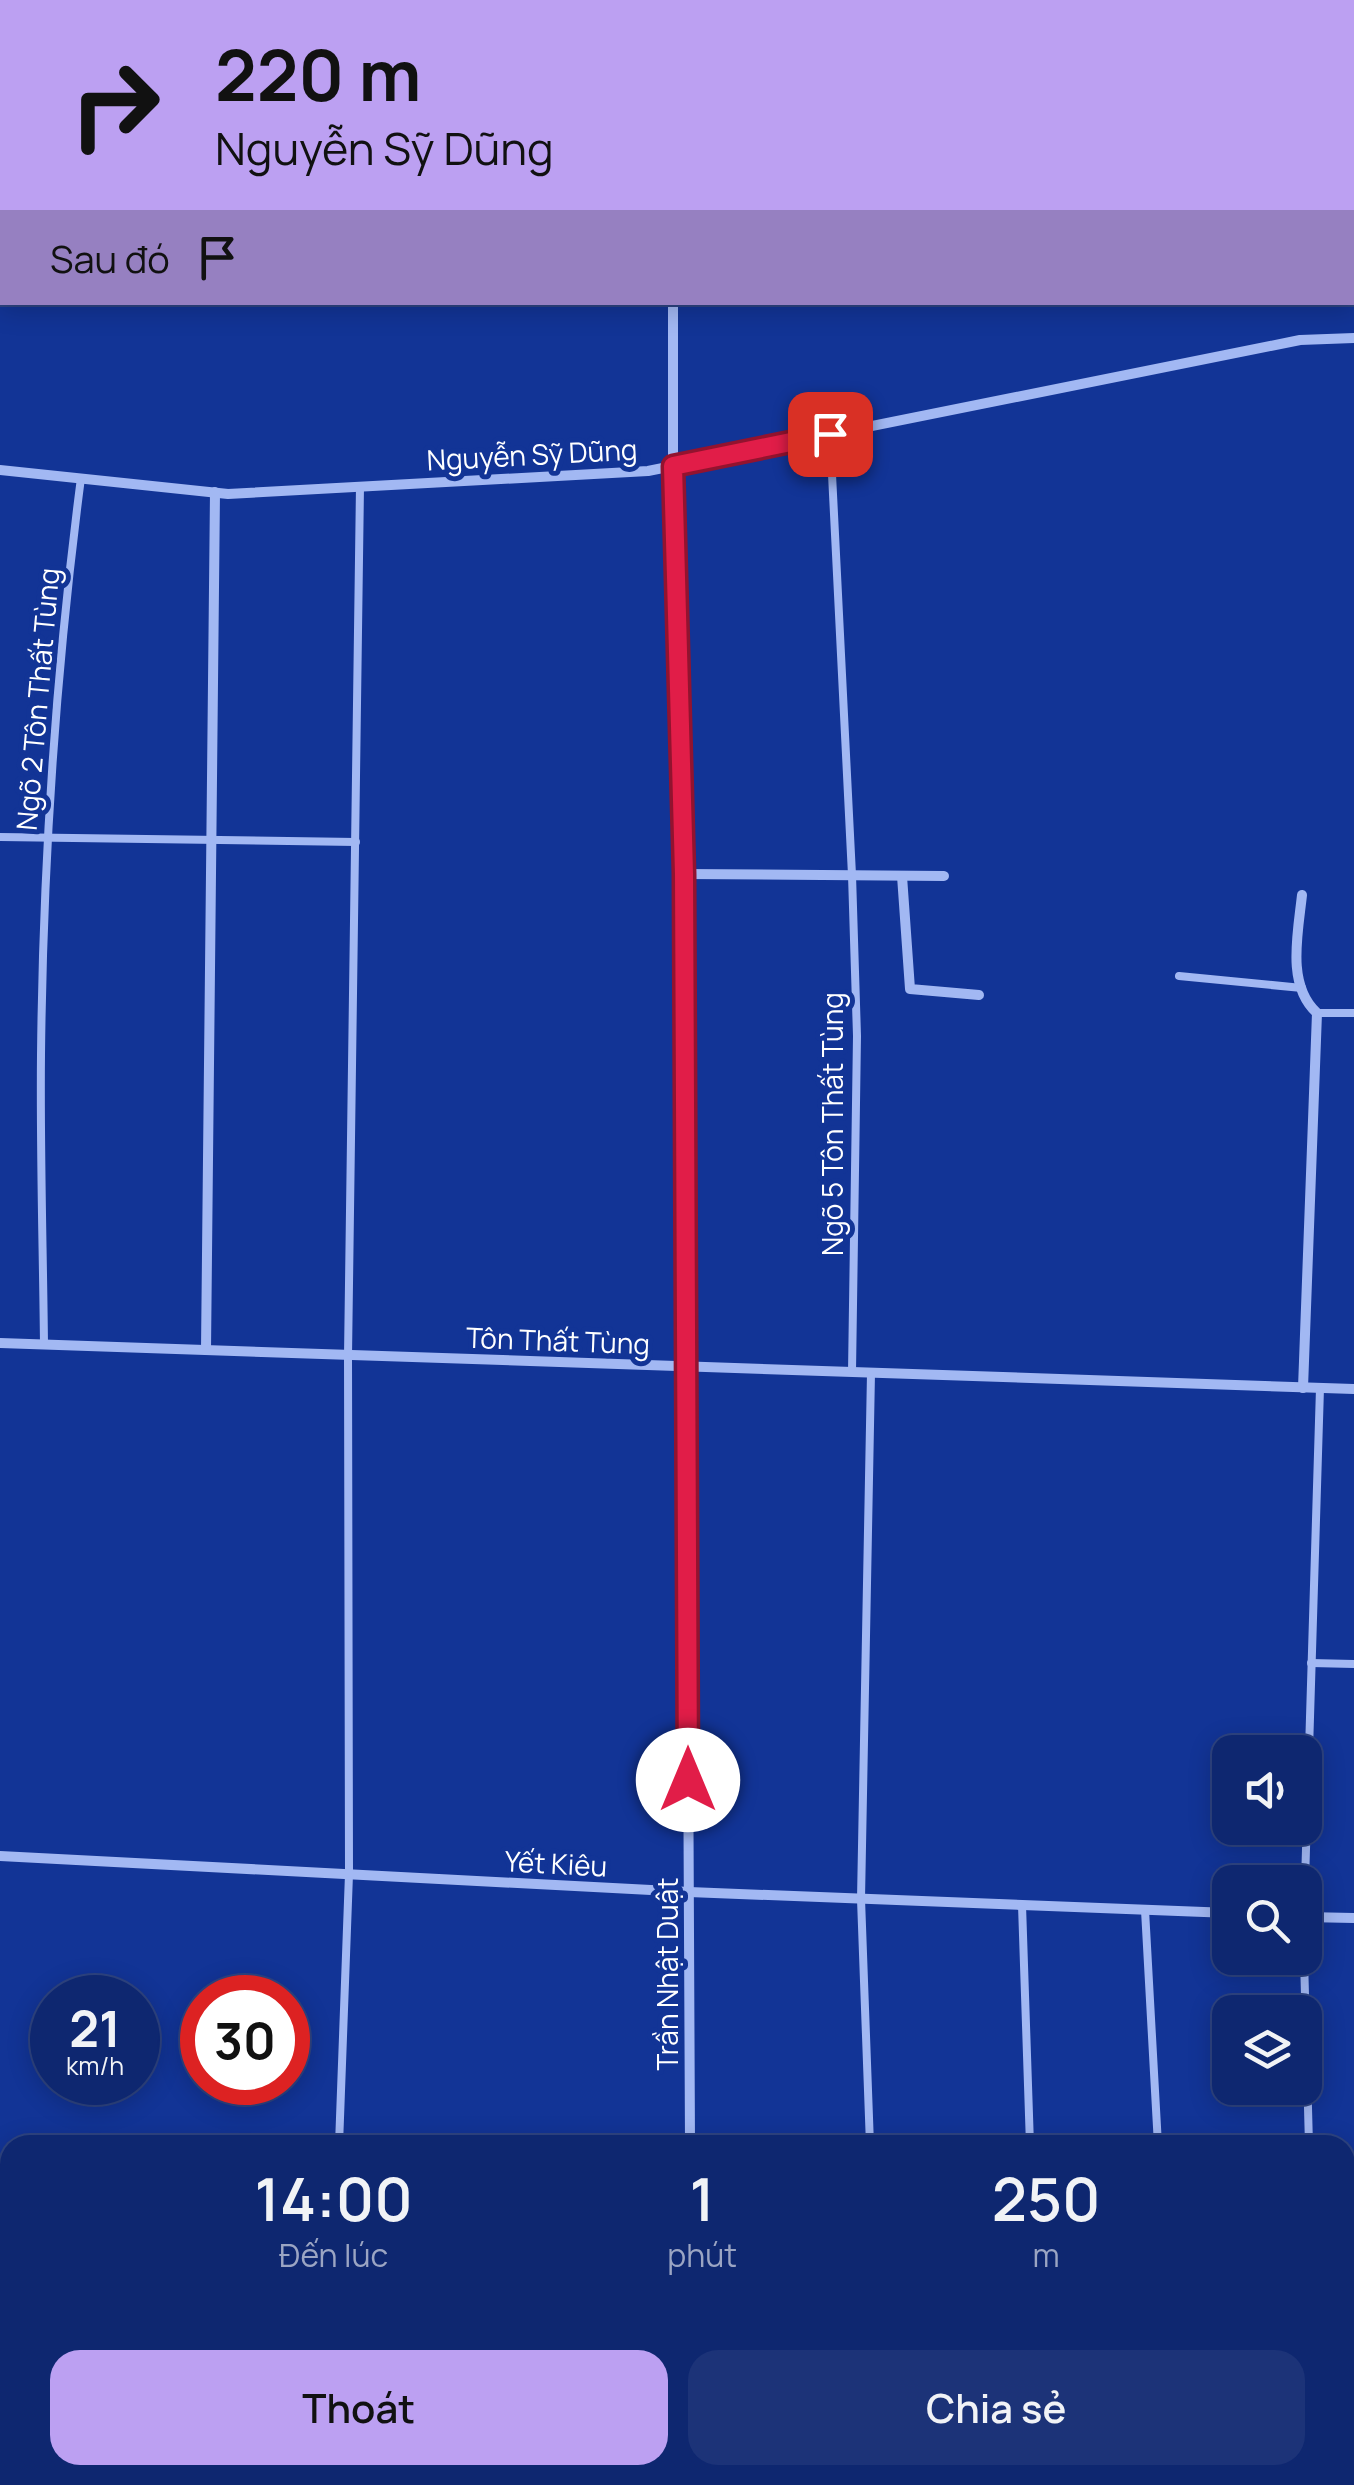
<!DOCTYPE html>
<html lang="vi">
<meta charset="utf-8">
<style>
body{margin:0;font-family:Manrope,sans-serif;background:#1c3378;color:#f1f3f6;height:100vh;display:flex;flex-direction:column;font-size:38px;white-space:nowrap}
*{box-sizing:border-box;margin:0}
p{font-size:32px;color:#9ba5c3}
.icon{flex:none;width:55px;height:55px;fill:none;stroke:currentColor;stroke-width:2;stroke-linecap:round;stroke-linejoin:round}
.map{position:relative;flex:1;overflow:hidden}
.drawer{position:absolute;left:0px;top:2135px;width:1355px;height:350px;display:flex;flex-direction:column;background:#0e2770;border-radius:30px 30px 0 0;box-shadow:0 5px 25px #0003,0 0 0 2px #2e4483}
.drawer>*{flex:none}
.top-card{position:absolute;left:0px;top:0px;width:1355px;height:305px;box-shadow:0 5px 25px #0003,0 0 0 2px #2e4483;background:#bca0f2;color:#111;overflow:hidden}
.tools{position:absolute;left:1212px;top:1735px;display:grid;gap:20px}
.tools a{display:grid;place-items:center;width:110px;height:110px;border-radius:20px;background:#0e2770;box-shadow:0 5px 25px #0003,0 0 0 2px #2e4483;font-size:50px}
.speed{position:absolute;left:30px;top:1975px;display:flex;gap:20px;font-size:50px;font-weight:700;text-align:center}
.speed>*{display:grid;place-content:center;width:130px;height:130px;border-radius:50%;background:#0e2770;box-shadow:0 5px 25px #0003,0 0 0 2px #2e4483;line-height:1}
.speed small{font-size:25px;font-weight:400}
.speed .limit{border:15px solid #d22;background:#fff;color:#111}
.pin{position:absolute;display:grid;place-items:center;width:85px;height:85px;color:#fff;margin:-42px;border-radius:20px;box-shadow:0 5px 15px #0006}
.me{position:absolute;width:110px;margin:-55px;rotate:0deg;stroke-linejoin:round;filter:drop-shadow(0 0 8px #0008)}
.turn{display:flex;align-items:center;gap:35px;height:210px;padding:0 50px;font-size:45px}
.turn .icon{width:130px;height:130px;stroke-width:2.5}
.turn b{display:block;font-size:70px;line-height:85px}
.then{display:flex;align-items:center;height:95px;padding:0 50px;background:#0003;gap:20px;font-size:38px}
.eta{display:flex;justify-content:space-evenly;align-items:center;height:170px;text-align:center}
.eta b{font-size:60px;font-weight:600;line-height:70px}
.cta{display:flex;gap:20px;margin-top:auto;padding:20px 50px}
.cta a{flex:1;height:115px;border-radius:30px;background:#bca0f2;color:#111;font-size:40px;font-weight:600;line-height:115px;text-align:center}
.cta a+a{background:#1c3378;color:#f1f3f6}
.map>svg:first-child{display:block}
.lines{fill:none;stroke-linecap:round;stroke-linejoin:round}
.service{stroke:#a2b8f3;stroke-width:8}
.minor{stroke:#a2b8f3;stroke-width:10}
.route-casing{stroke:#92132f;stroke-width:25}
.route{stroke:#e11d48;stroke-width:18}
.labels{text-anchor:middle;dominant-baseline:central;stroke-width:10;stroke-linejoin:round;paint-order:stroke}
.street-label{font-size:28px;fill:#fff;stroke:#123496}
</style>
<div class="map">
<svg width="1354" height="2485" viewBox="0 0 1354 2485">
<rect width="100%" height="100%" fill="#123496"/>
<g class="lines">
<!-- service -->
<g class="service">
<path d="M 830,434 L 852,875 L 857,1036 L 852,1372"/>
<path d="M 0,837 L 356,842"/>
<path d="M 1179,976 L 1302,988"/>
<path d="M 1317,1013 L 1354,1013"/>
<path d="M 44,1345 C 43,1248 40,1152 41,1055 C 43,863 56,669 81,478"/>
<path d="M 1311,1663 L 1354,1664"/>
<path d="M 1305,1882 L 1320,1388"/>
<path d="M 1022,1905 L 1030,2145"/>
<path d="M 1145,1910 L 1158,2145"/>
<path d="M 1304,1958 L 1309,2145"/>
<path d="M 339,2145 L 349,1874 L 348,1356 L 360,486"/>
<path d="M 870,2145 L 861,1899 L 871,1373"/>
<path d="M 348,2475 L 349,2485"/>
<path d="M 881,2475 L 882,2485"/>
<path d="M 1040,2475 L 1041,2485"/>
<path d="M 1176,2475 L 1176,2485"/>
<path d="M 1316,2475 L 1316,2485"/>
</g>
<!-- minor -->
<g class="minor">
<path d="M 672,0 L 672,2"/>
<path d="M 271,2 L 271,0"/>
<path d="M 673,302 L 673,466 L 684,874 L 690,2145"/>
<path d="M 0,470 L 228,494 L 648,471 L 1300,340 L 1354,338"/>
<path d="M 684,874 L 944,876"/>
<path d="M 902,876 L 910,989 L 979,995"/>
<path d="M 1302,895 C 1298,933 1286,985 1317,1013 L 1303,1388"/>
<path d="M 0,1343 L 1354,1389"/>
<path d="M 206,1350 L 215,492"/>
<path d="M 0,1856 L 689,1892 L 1230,1913"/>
<path d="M 1305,1917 L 1354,1918"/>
<path d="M 724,2475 L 725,2485"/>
</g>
</g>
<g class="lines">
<defs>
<path id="route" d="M 688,1780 L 684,874 L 673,466 L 830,434"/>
</defs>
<!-- route casing -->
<use href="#route" class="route-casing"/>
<!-- route -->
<use href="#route" class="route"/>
</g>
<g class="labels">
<!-- street labels -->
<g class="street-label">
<text transform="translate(532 454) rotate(-3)">Nguyễn Sỹ Dũng</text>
<text transform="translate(37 699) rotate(-85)">Ngõ 2 Tôn Thất Tùng</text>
<text transform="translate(832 1124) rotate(-90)">Ngõ 5 Tôn Thất Tùng</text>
<text transform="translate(558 1340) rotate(2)">Tôn Thất Tùng</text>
<text transform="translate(556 1863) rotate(3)">Yết Kiêu</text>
<text transform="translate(667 1974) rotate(-90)">Trần Nhật Duật</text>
</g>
</g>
</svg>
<div class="tools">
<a><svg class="icon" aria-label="sound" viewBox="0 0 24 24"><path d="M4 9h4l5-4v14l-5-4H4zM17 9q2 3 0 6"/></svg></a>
<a><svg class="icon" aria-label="search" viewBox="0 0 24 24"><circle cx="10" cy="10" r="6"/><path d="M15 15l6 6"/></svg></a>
<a><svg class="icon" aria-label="layers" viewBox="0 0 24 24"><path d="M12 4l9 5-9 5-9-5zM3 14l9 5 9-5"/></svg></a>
</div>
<div class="speed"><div>21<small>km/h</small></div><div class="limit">30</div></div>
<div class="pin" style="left:830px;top:434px;background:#d93025"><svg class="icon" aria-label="arrive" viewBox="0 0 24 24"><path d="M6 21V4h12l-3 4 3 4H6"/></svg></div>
<svg class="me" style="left:688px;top:1780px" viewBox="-20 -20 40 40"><circle r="19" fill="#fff"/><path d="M0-13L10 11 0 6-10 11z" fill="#e11d48"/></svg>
<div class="top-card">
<div class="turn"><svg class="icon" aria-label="right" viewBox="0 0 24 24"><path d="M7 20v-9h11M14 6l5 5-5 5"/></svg><div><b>220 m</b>Nguyễn Sỹ Dũng</div></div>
<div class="then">Sau đó<svg class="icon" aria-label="arrive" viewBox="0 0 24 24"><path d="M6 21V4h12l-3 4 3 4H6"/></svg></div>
</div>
<section class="drawer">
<div class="eta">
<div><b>14:00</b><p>Đến lúc</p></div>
<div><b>1</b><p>phút</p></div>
<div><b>250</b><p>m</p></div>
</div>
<div class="cta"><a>Thoát</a><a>Chia sẻ</a></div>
</section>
</div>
